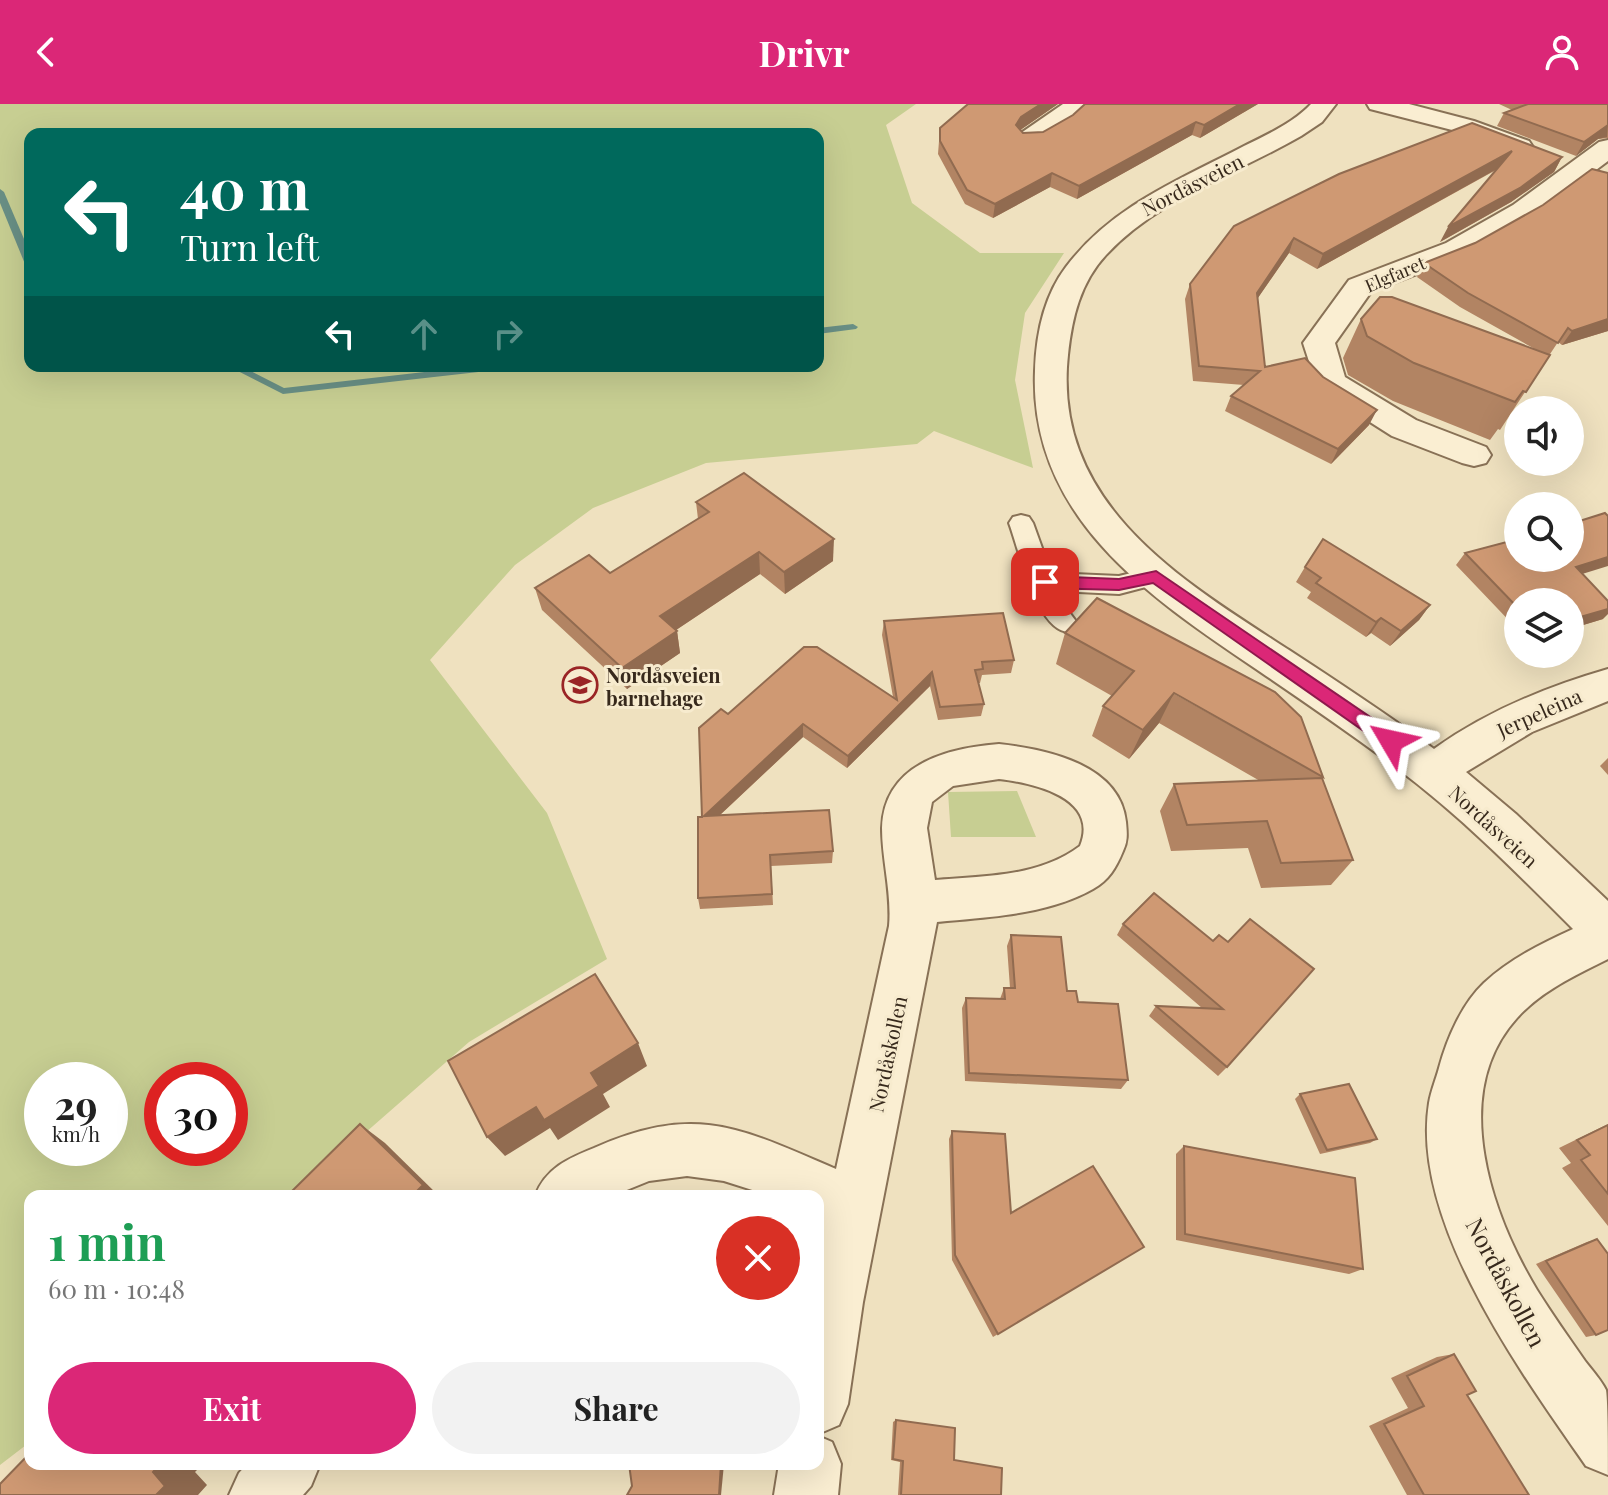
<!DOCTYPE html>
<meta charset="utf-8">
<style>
body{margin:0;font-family:"Playfair Display",serif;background:#f2f2f2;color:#222;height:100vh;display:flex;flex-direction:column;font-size:30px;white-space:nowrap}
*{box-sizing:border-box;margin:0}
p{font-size:26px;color:#767676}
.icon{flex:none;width:44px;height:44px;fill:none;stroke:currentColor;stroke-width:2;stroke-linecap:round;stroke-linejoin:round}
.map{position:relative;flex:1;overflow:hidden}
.panel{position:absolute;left:24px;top:1086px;width:800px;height:280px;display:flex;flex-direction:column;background:#fff;border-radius:16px;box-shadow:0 8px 32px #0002}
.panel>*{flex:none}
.hud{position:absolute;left:24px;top:24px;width:800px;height:244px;border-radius:16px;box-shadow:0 8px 32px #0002;background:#00695c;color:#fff;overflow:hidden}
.tools{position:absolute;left:1504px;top:292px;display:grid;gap:16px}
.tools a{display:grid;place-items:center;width:80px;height:80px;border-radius:50%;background:#fff;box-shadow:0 8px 32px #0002;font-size:40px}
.speed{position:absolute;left:24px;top:958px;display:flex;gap:16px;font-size:40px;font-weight:700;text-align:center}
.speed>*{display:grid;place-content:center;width:104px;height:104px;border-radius:50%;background:#fff;box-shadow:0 8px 32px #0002;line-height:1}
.speed small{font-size:20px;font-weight:400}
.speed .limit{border:12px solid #d22;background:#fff;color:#111}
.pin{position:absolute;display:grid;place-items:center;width:68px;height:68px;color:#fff;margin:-34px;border-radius:16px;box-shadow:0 4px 12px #0006}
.me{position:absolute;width:88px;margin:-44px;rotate:306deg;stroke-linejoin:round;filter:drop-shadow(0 0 6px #0008)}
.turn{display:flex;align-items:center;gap:28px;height:168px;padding:0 24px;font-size:36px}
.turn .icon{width:104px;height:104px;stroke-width:2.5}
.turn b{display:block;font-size:56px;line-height:68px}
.lanes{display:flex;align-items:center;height:76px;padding:0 24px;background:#0003;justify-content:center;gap:40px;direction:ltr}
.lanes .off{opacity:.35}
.round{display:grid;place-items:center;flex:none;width:84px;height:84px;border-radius:42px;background:#f2f2f2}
.headline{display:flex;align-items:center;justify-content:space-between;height:136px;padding:0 24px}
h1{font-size:48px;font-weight:700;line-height:60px;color:#1e9e55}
.primary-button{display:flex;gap:16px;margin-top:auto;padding:16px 24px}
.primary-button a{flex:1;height:92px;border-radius:48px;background:#db2777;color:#fff;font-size:32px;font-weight:700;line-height:92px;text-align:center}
.primary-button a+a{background:#f2f2f2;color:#222}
header{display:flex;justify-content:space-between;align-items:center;height:104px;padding:0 24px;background:#db2777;color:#fff;font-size:36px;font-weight:700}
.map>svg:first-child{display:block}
.green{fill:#c7ce92;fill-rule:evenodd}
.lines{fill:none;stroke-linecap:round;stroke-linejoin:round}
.stream{fill:#698f85;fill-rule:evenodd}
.service-casing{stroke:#887156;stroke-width:4}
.minor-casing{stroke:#887156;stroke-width:4}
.service{fill:#faeed2;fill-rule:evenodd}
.minor{fill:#faeed2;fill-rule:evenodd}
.wall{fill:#b28463}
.shaded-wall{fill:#916b50}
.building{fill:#cf9973;stroke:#916b50;stroke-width:2}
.route{fill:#db2777;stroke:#8e194d;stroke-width:2}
.labels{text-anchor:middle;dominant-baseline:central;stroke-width:6;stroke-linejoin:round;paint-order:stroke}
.far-street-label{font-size:18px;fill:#37291c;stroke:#f7ebce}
.street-label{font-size:20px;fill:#37291c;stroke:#f7ebce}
.poi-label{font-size:20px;font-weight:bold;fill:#37291c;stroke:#f7ebce;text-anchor:start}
.near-street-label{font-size:24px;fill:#37291c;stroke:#f7ebce}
</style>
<header><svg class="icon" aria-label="back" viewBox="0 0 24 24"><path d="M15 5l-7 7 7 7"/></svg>Drivr<svg class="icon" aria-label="person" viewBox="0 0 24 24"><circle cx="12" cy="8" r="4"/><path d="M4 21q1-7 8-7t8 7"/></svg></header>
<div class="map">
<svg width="1608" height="1391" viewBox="0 0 1608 1391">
<rect width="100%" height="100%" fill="#efe1bf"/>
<!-- green -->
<g class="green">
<path d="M 0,0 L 916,0 L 886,21 L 912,99 L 980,149 L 1064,149 L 1025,209 L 1015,276 L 1033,364 L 934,327 L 917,340 L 706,359 L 593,404 L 515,461 L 430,556 L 547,709 L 607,855 L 469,938 L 293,1092 L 30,1092 L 30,1338 L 0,1361 ZM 30,30 L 818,30 L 818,262 L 30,262 ZM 42,976 L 110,976 L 110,1044 L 42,1044 ZM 162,976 L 230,976 L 230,1044 L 162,1044 Z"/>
<path d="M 1017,687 L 1036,733 L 951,733 L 948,688 Z"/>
</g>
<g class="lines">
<!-- stream -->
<g class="stream">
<path d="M 0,85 L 4,88 L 30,149 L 30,163 L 25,160 L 0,99 Z"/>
<path d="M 853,220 L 858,223 L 856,225 L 818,230 L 818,224 Z"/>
<path d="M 228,262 L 241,262 L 284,284 L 477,262 L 510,262 L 505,265 L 283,290 Z"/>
</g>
<defs>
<path id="service" d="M 1021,411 L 1029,413 L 1033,419 L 1051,469 L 1119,472 L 1156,463 L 1165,466 L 1168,472 L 1165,478 L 1119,490 L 1058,487 L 1063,500 L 1078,520 L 1075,527 C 1039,538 1019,445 1009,419 L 1013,413 Z"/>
<g id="minor">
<path d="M 1063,0 L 1090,0 C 1077,19 1045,45 1021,39 L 1017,34 L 1021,29 Z"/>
<path d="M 1311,0 L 1336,0 L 1322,18 L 1301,32 C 1235,70 1158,95 1106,151 C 1080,179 1072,214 1068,251 C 1052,400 1181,476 1289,546 C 1338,578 1387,610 1434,645 C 1487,607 1546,583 1608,565 L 1608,597 L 1532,628 L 1466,668 L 1516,710 L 1608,797 L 1608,855 C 1576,871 1541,887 1517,914 C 1448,990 1492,1111 1537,1186 C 1552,1210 1569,1234 1585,1257 C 1592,1266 1601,1276 1606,1286 C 1608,1298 1608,1355 1608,1371 L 1586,1362 C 1522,1270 1410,1117 1429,999 C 1431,987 1436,975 1439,964 C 1447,934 1462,900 1484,879 C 1510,855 1542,839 1573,825 C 1517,769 1462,713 1398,665 C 1353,631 1306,599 1259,567 C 1151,494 1029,414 1035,267 C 1036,231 1044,192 1066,163 C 1112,102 1179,76 1244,42 C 1268,30 1293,19 1311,0 Z"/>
<path d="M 1367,0 L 1409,0 L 1474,17 L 1529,37 L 1533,43 L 1529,49 L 1511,49 L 1456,27 L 1370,5 Z"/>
<path d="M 1608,36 L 1608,57 L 1533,113 L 1466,151 L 1371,188 L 1335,239 L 1345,273 L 1416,316 L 1486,343 L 1491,351 L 1486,359 L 1474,362 L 1462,359 L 1392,332 L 1318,285 L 1303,239 L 1349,176 L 1446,139 L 1513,101 L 1599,38 Z"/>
<path d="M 999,640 C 1045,645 1120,660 1126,718 C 1127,729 1128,737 1123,747 C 1116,764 1109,776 1093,785 C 1047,811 989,813 937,818 L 863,1198 L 848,1300 L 839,1321 L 818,1330 L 818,1142 L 824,1115 L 818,1112 L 818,1092 L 771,1092 L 724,1077 L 687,1072 L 649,1077 L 612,1092 L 535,1092 C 546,1064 567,1055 594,1044 C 696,999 740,1024 836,1065 L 889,822 C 892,789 882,757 882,724 C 884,660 947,644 999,640 ZM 999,675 C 1032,679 1100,693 1080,742 C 1039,773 984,772 935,776 L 927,724 L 932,698 L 953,682 Z"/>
<path d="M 818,1332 L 832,1338 L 841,1360 L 838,1391 L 774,1391 L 779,1360 L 818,1360 Z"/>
<path d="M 247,1360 L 320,1360 L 311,1382 L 303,1391 L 229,1391 L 239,1369 Z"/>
</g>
</defs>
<!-- service casing -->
<use href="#service" class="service-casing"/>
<!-- minor casing -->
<use href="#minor" class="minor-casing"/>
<!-- service -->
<use href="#service" class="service"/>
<!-- minor -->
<use href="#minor" class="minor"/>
</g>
<!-- wall -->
<g class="wall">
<path d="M 968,0 L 1058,0 L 1020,26 L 1023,29 L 1043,28 L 1258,0 L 1200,34 L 1192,31 L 1077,95 L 1050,83 L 993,114 L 965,100 L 938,50 L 940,24 Z"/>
<path d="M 1499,0 L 1608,0 L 1608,34 L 1598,35 L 1576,52 L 1497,22 L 1504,9 L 1512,6 Z"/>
<path d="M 1562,53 L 1554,68 L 1511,98 L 1440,138 L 1496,66 L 1317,165 L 1289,149 L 1257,195 L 1265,263 L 1369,321 L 1331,360 L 1225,307 L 1231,292 L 1244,281 L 1193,277 L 1185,195 L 1190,180 L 1339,70 Z"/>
<path d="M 1608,69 L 1608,227 L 1562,241 L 1558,238 L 1500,326 L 1498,325 L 1490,336 L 1393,297 L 1348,271 L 1343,254 L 1361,215 L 1533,244 L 1460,203 L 1417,173 L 1424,159 L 1475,139 Z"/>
<path d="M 696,398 L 833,457 L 785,490 L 760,470 L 676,526 L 677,527 L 680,549 L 627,585 L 542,506 L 535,484 L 610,469 L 698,415 Z"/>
<path d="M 1518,430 L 1518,454 L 1583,470 L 1603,515 L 1570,525 L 1570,498 L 1518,498 L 1518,526 L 1456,461 L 1465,449 L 1513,436 Z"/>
<path d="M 1305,463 L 1430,501 L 1419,516 L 1390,542 L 1371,529 L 1366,533 L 1307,494 L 1311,488 L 1296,478 Z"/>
<path d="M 884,517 L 1014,556 L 1011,569 L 982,571 L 980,579 L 978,579 L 984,600 L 981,612 L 938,616 L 930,582 L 847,664 L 803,633 L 719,712 L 833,747 L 832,759 L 771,762 L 773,801 L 700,805 L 698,794 L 702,713 L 728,610 L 893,593 L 882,531 Z"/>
<path d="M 1065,529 L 1323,673 L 1322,674 L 1353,756 L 1331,781 L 1261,784 L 1248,744 L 1171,747 L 1160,707 L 1174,680 L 1260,677 L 1159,619 L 1129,655 L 1092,632 L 1103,602 L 1112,592 L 1056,560 Z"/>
<path d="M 1608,654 L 1608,671 L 1600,662 Z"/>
<path d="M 1123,820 L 1213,837 L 1228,838 L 1227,963 L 1218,972 L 1149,912 L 1156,902 L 1202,904 L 1117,831 Z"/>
<path d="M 1011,831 L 1078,898 L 1128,976 L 1121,985 L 965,977 L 962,904 L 966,894 L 1000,895 L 1004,884 L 1010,884 L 1007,842 Z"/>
<path d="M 1300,990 L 1377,1035 L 1370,1039 L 1320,1050 L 1295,995 Z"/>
<path d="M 1608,1020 L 1608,1122 L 1562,1064 L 1571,1059 L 1559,1044 Z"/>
<path d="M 952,1027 L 1011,1109 L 1144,1143 L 993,1233 L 952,1156 L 949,1035 Z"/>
<path d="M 1184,1042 L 1363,1165 L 1349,1170 L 1176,1136 L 1176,1050 Z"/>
<path d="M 1597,1135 L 1596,1231 L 1586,1233 L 1536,1160 L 1587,1138 Z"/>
<path d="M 1454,1250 L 1467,1291 L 1529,1391 L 1407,1391 L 1369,1322 L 1408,1304 L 1391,1274 L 1437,1253 Z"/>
<path d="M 896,1316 L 954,1356 L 1001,1391 L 898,1391 L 900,1358 L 891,1356 L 893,1318 Z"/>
</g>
<!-- shaded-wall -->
<g class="shaded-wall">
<path d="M 1041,0 L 1058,0 L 1019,27 L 1016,21 L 1021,13 Z"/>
<path d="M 1240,0 L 1258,0 L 1200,34 L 1204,21 Z"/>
<path d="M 1196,18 L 1192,31 L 1077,95 L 1079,82 Z"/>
<path d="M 1608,21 L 1607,33 L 1598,35 L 1576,52 L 1584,38 Z"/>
<path d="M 1512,47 L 1504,61 L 1317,165 L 1323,150 Z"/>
<path d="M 1562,53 L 1554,68 L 1511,98 L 1440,138 L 1448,123 Z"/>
<path d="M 1052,69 L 1050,83 L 993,114 L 995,100 Z"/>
<path d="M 1294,134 L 1289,149 L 1251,204 L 1257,189 Z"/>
<path d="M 1608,215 L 1608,227 L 1562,241 L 1572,227 Z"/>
<path d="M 1377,306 L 1369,321 L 1331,360 L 1338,345 Z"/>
<path d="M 834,435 L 833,457 L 785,490 L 784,468 Z"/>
<path d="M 759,448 L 760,470 L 664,534 L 660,512 Z"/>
<path d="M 1608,453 L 1608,462 L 1566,475 L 1576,463 Z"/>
<path d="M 1430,501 L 1419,516 L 1390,542 L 1401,527 Z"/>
<path d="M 1608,505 L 1608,510 L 1603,515 L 1570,525 L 1570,516 Z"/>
<path d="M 1381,514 L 1371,529 L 1366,533 L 1376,518 Z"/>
<path d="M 677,527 L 680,549 L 627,585 L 622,564 Z"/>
<path d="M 932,568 L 930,582 L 847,664 L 848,652 Z"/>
<path d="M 1174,589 L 1159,619 L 1129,655 L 1143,626 Z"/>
<path d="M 803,620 L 803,633 L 706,724 L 704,712 Z"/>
<path d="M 638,939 L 647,962 L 603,990 L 610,1003 L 558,1036 L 550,1024 L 505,1052 L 487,1033 Z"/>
<path d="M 360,1020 L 385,1039 L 439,1092 L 412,1092 Z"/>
<path d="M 160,1360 L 203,1360 L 195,1368 L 207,1381 L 198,1391 L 156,1391 L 153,1368 Z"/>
<path d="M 721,1360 L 724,1360 L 721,1391 L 719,1391 Z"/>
</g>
<!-- building -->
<g class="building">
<path d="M 968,0 L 1041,0 L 1021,13 L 1016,21 L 1023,29 L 1043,28 L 1073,11 L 1085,0 L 1240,0 L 1204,21 L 1196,18 L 1079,82 L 1052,69 L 995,100 L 967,86 L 940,37 L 940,24 Z"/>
<path d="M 1528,0 L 1608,0 L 1608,21 L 1584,38 L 1504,9 Z"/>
<path d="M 1472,19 L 1562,53 L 1520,84 L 1448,123 L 1512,47 L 1323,150 L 1294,134 L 1257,189 L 1265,263 L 1305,254 L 1323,273 L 1377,306 L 1338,345 L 1231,292 L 1260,267 L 1199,262 L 1190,180 L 1234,122 L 1339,70 Z"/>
<path d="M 1592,65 L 1608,69 L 1608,215 L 1572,227 L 1568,224 L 1558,239 L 1468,189 L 1424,159 L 1475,139 L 1543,101 Z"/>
<path d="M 1380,193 L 1392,193 L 1550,251 L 1526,288 L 1523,287 L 1515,298 L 1414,259 L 1367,232 L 1361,215 Z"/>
<path d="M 744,369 L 834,435 L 784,468 L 759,448 L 660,512 L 677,527 L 622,564 L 535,484 L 589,451 L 610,469 L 709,408 L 696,398 Z"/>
<path d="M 1605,409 L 1608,412 L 1608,453 L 1576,463 L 1608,497 L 1608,505 L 1570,516 L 1570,498 L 1518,498 L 1518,504 L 1465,449 L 1518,435 L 1518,454 L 1570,454 L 1570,420 Z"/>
<path d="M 1323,435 L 1430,501 L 1401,527 L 1381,514 L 1376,518 L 1316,479 L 1321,474 L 1305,463 Z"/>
<path d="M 1097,494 L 1275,588 L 1301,613 L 1323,673 L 1174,589 L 1143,626 L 1103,602 L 1134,567 L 1065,529 Z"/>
<path d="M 1003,509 L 1014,556 L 982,558 L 983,565 L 975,566 L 984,600 L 940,603 L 932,568 L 848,652 L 803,620 L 704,712 L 829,706 L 833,747 L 770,751 L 772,790 L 698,794 L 698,713 L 702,713 L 699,624 L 721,605 L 728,610 L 804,543 L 817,543 L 897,596 L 884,517 Z"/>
<path d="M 1322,674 L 1353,756 L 1281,759 L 1267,717 L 1187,721 L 1174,680 Z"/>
<path d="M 1154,789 L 1213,837 L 1219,831 L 1228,838 L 1250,815 L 1314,865 L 1227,963 L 1156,902 L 1223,905 L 1123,820 Z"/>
<path d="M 1011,831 L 1061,833 L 1067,887 L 1076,887 L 1078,898 L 1118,900 L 1128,976 L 969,969 L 966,894 L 1005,895 L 1004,884 L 1015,884 Z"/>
<path d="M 595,870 L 638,939 L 591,969 L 599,982 L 544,1016 L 536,1003 L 487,1033 L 448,957 Z"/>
<path d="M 1349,980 L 1377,1035 L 1327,1046 L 1300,990 Z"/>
<path d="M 360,1020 L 423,1081 L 412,1092 L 287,1092 Z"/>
<path d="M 1608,1021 L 1608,1090 L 1581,1056 L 1590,1051 L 1577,1036 Z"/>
<path d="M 952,1027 L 1005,1030 L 1011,1109 L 1093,1062 L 1144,1143 L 998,1230 L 955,1151 Z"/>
<path d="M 1184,1042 L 1355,1074 L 1363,1165 L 1185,1130 Z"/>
<path d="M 1597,1135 L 1608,1150 L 1608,1226 L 1596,1231 L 1546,1157 Z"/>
<path d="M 1454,1250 L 1476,1287 L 1467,1291 L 1529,1391 L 1424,1391 L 1384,1320 L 1424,1302 L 1407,1272 Z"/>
<path d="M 896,1316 L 955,1324 L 954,1356 L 1002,1364 L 1001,1391 L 901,1391 L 903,1357 L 893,1355 Z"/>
<path d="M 30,1349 L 30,1360 L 160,1360 L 153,1368 L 165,1382 L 156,1391 L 0,1391 L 0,1380 Z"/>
<path d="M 629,1360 L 721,1360 L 719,1391 L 627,1391 L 632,1382 Z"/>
</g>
<!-- route -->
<path class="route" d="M 1156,467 L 1398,632 L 1400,637 L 1398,642 L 1385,642 L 1153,479 L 1119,486 L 1045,484 L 1037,478 L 1045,472 L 1119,475 Z"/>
<!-- icons -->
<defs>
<symbol id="school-ring" viewBox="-11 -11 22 22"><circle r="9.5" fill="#f7ebce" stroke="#9a2425" stroke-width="1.5"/><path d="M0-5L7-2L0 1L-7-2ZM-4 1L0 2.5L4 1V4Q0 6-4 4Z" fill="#9a2425"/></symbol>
</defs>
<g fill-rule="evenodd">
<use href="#school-ring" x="560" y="561" width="40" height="40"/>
</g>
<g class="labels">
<!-- far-street labels -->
<g class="far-street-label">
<text transform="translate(1395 170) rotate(-23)">Elgfaret</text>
</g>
<!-- street labels -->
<g class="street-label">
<text transform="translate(1192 80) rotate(-27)">Nordåsveien</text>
<text transform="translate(1539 608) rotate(-24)">Jerpeleina</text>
<text transform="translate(1494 722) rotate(42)">Nordåsveien</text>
<text transform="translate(887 950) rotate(-78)">Nordåskollen</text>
</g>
<!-- poi labels -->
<g class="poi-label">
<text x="606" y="570">Nordåsveien<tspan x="606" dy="23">barnehage</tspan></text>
</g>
<!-- near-street labels -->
<g class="near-street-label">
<text transform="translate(1507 1178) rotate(62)">Nordåskollen</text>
</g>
</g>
</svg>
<div class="tools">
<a><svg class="icon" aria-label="sound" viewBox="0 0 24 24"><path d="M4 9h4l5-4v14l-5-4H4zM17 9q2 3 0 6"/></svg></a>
<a><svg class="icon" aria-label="search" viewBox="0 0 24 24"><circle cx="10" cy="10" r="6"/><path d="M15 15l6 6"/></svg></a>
<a><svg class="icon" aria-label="layers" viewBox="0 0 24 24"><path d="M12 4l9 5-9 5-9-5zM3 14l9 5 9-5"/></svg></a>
</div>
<div class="speed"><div>29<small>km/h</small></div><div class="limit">30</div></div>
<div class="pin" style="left:1045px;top:478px;background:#d93025"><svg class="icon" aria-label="arrive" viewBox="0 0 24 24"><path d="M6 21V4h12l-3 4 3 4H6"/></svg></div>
<svg class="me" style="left:1391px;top:637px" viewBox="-20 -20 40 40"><path d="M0-17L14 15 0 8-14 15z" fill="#db2777" stroke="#fff" stroke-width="4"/></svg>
<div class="hud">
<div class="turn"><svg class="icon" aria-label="left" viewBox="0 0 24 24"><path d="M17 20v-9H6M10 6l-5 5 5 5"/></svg><div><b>40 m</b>Turn left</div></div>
<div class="lanes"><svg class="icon" aria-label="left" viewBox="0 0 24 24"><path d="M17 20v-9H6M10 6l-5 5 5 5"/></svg><svg class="icon off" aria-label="ahead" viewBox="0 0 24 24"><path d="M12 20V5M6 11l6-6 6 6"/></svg><svg class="icon off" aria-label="right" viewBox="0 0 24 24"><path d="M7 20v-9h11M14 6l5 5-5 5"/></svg></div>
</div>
<section class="panel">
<div class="headline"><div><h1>1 min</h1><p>60 m · 10:48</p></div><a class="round" style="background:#d93025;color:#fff"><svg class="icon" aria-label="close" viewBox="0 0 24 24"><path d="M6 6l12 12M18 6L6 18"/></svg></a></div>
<div class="primary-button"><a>Exit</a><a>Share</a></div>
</section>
</div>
